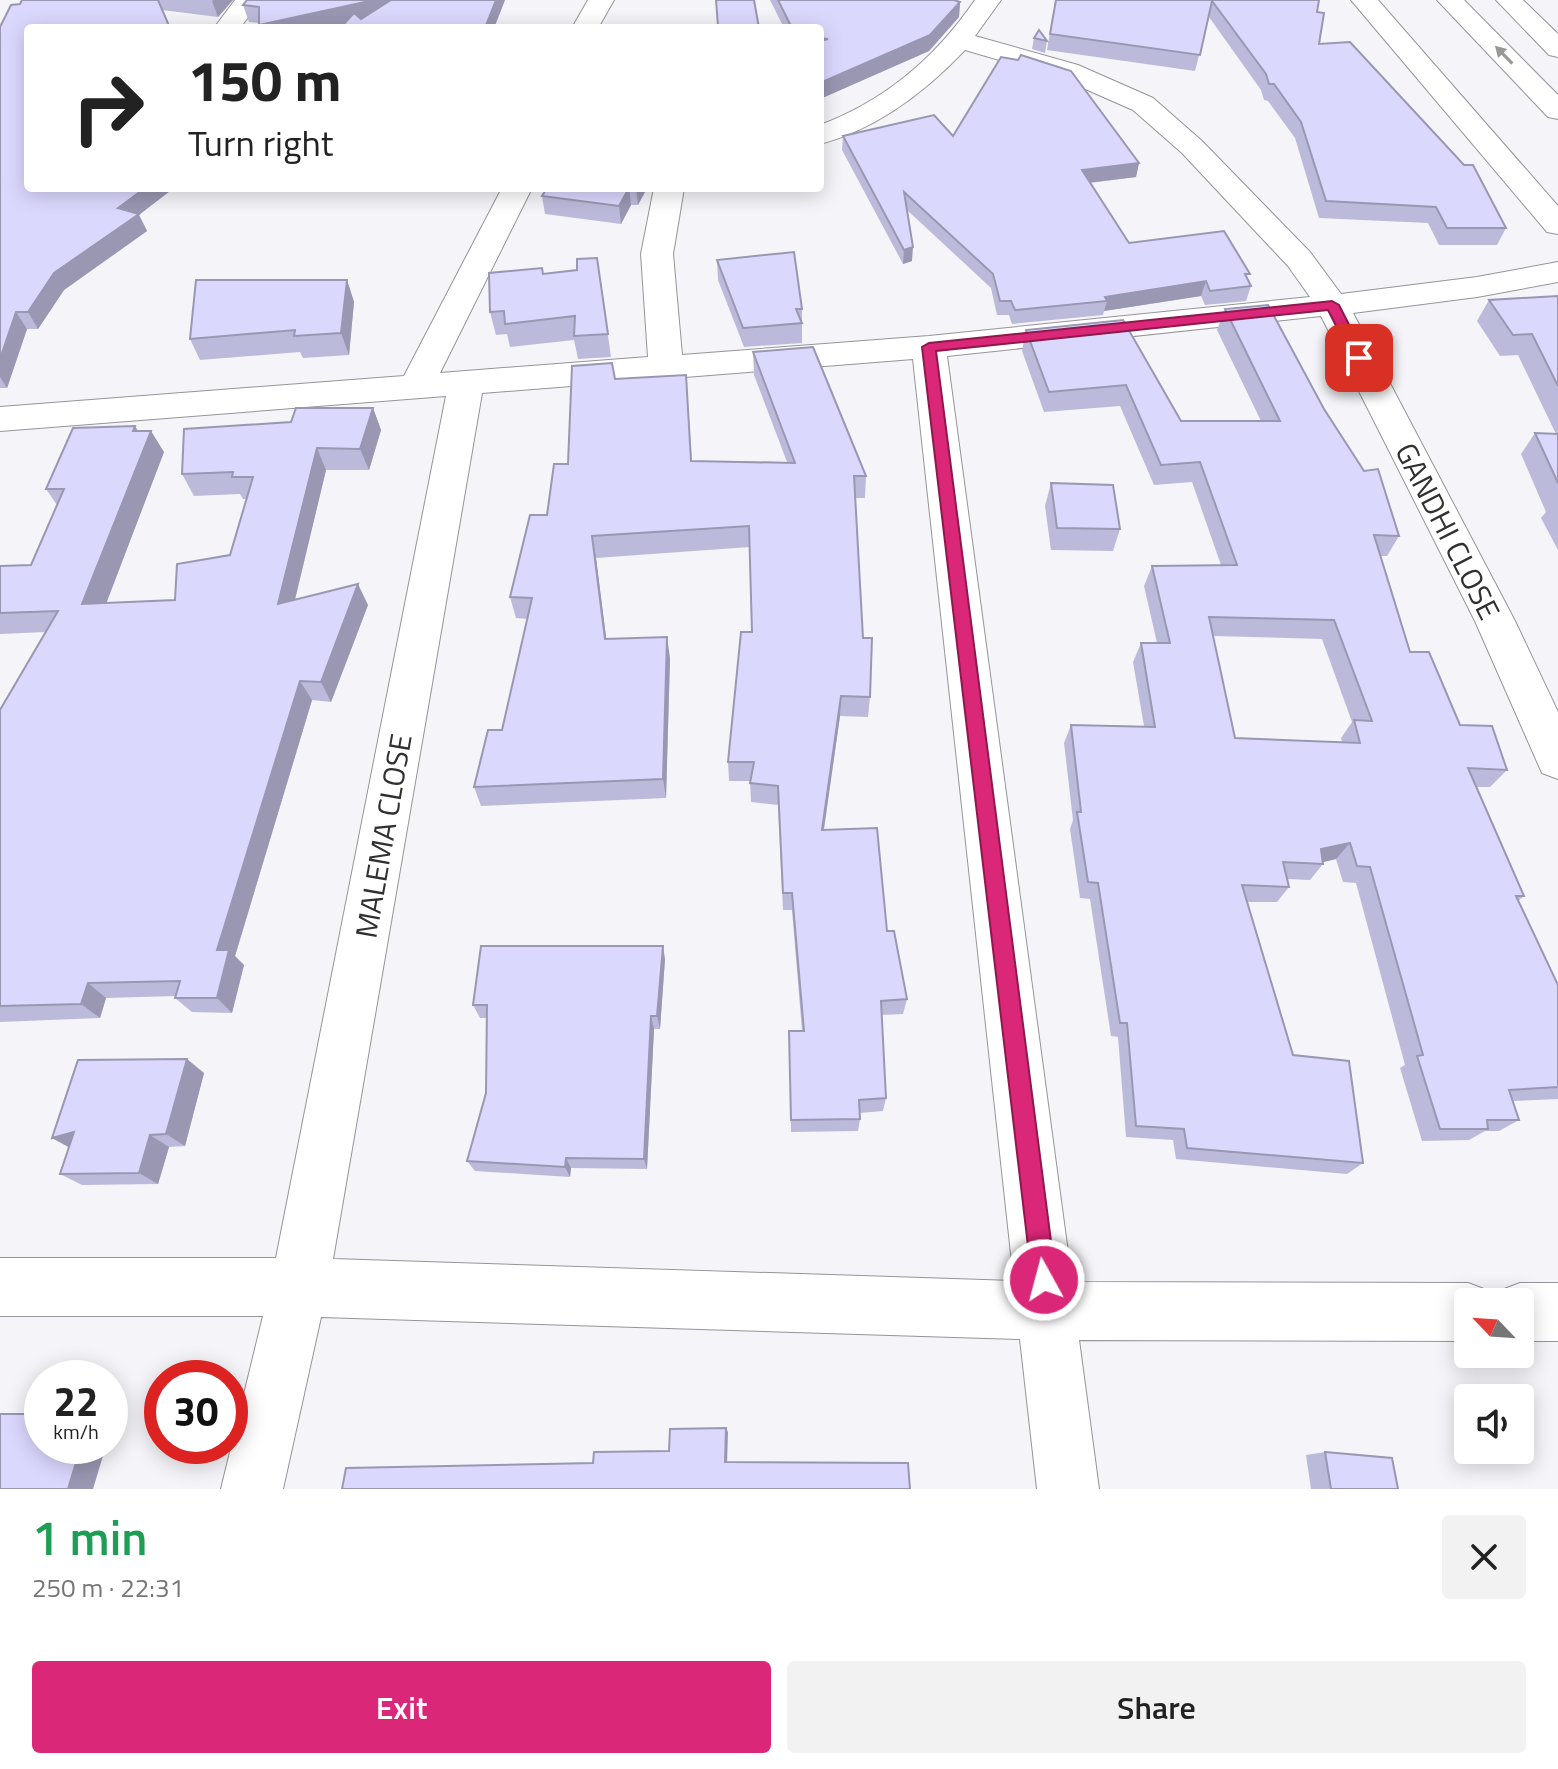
<!DOCTYPE html>
<meta charset="utf-8">
<style>
body{margin:0;font-family:"Titillium Web",sans-serif;background:#f2f2f2;color:#222;height:100vh;display:flex;flex-direction:column;font-size:30px;white-space:nowrap}
*{box-sizing:border-box;margin:0}
p{font-size:26px;color:#767676}
.icon{flex:none;width:44px;height:44px;fill:none;stroke:currentColor;stroke-width:2;stroke-linecap:round;stroke-linejoin:round}
.map{position:relative;height:1489px;overflow:hidden}
.panel{display:flex;flex-direction:column;background:#fff;flex:1}
.panel>*{flex:none}
.banner{position:absolute;left:24px;top:24px;width:800px;height:168px;border-radius:8px;box-shadow:0 4px 20px #0003;background:#fff;color:#222;overflow:hidden}
.needle{width:52px;rotate:295deg}
.fabs{position:absolute;left:1454px;top:1288px;display:grid;gap:16px}
.fabs a{display:grid;place-items:center;width:80px;height:80px;border-radius:8px;background:#fff;box-shadow:0 4px 20px #0003;font-size:40px}
.speed{position:absolute;left:24px;top:1360px;display:flex;gap:16px;font-size:40px;font-weight:700;text-align:center}
.speed>*{display:grid;place-content:center;width:104px;height:104px;border-radius:50%;background:#fff;box-shadow:0 4px 20px #0003;line-height:1}
.speed small{font-size:20px;font-weight:400}
.speed .limit{border:12px solid #d22;background:#fff;color:#111}
.pin{position:absolute;display:grid;place-items:center;width:68px;height:68px;color:#fff;margin:-34px;border-radius:16px;box-shadow:0 4px 12px #0006}
.me{position:absolute;width:88px;margin:-44px;rotate:353deg;stroke-linejoin:round;filter:drop-shadow(0 0 6px #0008)}
.turn{display:flex;align-items:center;gap:28px;height:168px;padding:0 32px;font-size:36px}
.turn .icon{width:104px;height:104px;stroke-width:2.5}
.turn b{display:block;font-size:56px;line-height:68px}
.round{display:grid;place-items:center;flex:none;width:84px;height:84px;border-radius:8px;background:#f2f2f2}
.summary{display:flex;align-items:center;justify-content:space-between;height:136px;padding:0 32px}
h1{font-size:48px;font-weight:600;line-height:60px;color:#1e9e55}
.primary-button{display:flex;gap:16px;margin-top:auto;padding:16px 32px}
.primary-button a{flex:1;height:92px;border-radius:8px;background:#db2777;color:#fff;font-size:32px;font-weight:600;line-height:92px;text-align:center}
.primary-button a+a{background:#f2f2f2;color:#222}
.map>svg:first-child{display:block}
.lines{fill:none;stroke-linecap:round;stroke-linejoin:round}
.minor-casing{stroke:#959498;stroke-width:2}
.major-casing{stroke:#959498;stroke-width:2}
.minor{fill:#fff;fill-rule:evenodd}
.major{fill:#fff;fill-rule:evenodd}
.wall{fill:#bcbada;fill-rule:evenodd}
.shaded-wall{fill:#9997b2}
.building{fill:#dbd8fe;stroke:#9997b2;stroke-width:2;fill-rule:evenodd}
.oneway{fill:#989898}
.route{fill:#db2777;stroke:#8e194d;stroke-width:2}
.labels{text-anchor:middle;dominant-baseline:central;stroke-width:8;stroke-linejoin:round;paint-order:stroke}
.street-label{font-size:30px;fill:#303031;stroke:#fff}
</style>
<div class="map">
<svg width="1558" height="1489" viewBox="0 0 1558 1489">
<rect width="100%" height="100%" fill="#f5f4f8"/>
<g class="lines">
<defs>
<g id="minor">
<path d="M 235,0 L 261,0 L 240,28 L 214,28 Z"/>
<path d="M 588,0 L 614,0 L 598,28 L 572,28 Z"/>
<path d="M 975,0 L 1001,0 L 975,36 L 1078,65 L 1153,98 L 1202,141 L 1310,252 L 1341,294 L 1477,277 L 1558,262 L 1558,282 L 1477,297 L 1353,313 L 1515,621 L 1558,712 L 1558,779 L 1542,773 L 1475,621 L 1321,316 L 947,356 L 1072,1282 L 1468,1283 L 1489,1291 L 1493,1302 L 1468,1302 L 1468,1341 L 1079,1340 L 1099,1489 L 1037,1489 L 1020,1339 L 321,1317 L 283,1489 L 221,1489 L 263,1316 L 0,1316 L 0,1258 L 276,1258 L 446,396 L 0,431 L 0,407 L 404,376 L 502,188 L 532,188 L 440,373 L 648,357 L 641,254 L 654,188 L 684,188 L 673,254 L 682,355 L 929,336 L 1310,297 L 1288,266 L 1182,153 L 1133,110 L 1058,77 L 965,50 C 925,92 877,129 820,144 L 820,125 C 885,101 936,57 975,0 ZM 913,359 L 1014,1281 L 333,1259 L 482,393 Z"/>
<path d="M 1351,0 L 1378,0 L 1558,206 L 1558,234 L 1547,232 Z"/>
<path d="M 1520,1283 L 1558,1283 L 1558,1341 L 1520,1341 L 1520,1302 L 1495,1302 L 1499,1291 Z"/>
</g>
<g id="major">
<path d="M 1437,0 L 1464,0 L 1558,95 L 1558,119 L 1548,117 Z"/>
<path d="M 1496,0 L 1523,0 L 1558,34 L 1558,57 L 1549,55 Z"/>
</g>
</defs>
<!-- minor casing -->
<use href="#minor" class="minor-casing"/>
<!-- major casing -->
<use href="#major" class="major-casing"/>
<!-- minor -->
<use href="#minor" class="minor"/>
<!-- major -->
<use href="#major" class="major"/>
</g>
<!-- wall -->
<g class="wall">
<path d="M 22,0 L 233,0 L 218,17 L 162,10 L 28,28 L 139,215 L 147,231 L 64,290 L 38,329 L 27,329 L 7,388 L 0,388 L 0,27 L 20,4 Z"/>
<path d="M 505,0 L 494,28 L 340,28 L 344,24 L 326,28 L 260,28 L 259,23 L 249,22 L 243,5 Z"/>
<path d="M 770,0 L 954,0 L 960,2 L 959,17 L 929,51 L 820,99 L 820,28 L 784,28 Z"/>
<path d="M 1319,0 L 1317,12 L 1319,44 L 1506,228 L 1497,245 L 1439,245 L 1428,223 L 1319,218 L 1295,138 L 1268,101 L 1264,100 L 1261,90 L 1209,17 L 1195,71 L 1047,50 L 1055,2 Z"/>
<path d="M 1034,38 L 1047,41 L 1045,53 L 1032,49 Z"/>
<path d="M 843,136 L 953,136 L 1139,163 L 1136,177 L 1090,183 L 1129,243 L 1248,280 L 1251,286 L 1246,301 L 1205,305 L 1201,296 L 1104,311 L 1103,315 L 1012,324 L 1009,315 L 997,315 L 991,288 L 907,210 L 912,261 L 903,264 L 842,150 Z"/>
<path d="M 534,188 L 647,188 L 638,205 L 631,205 L 621,224 L 545,214 L 542,196 L 544,192 L 534,190 Z"/>
<path d="M 597,258 L 611,357 L 578,359 L 574,340 L 510,347 L 507,334 L 496,335 L 490,312 L 543,274 L 577,270 Z"/>
<path d="M 717,260 L 802,309 L 802,343 L 744,347 L 718,280 Z"/>
<path d="M 347,280 L 354,302 L 349,355 L 303,358 L 300,352 L 200,360 L 190,339 Z"/>
<path d="M 1558,296 L 1558,550 L 1541,518 L 1546,512 L 1521,454 L 1535,433 L 1556,434 L 1518,355 L 1500,356 L 1477,321 L 1489,300 Z"/>
<path d="M 1225,309 L 1324,409 L 1399,536 L 1387,556 L 1380,556 L 1410,652 L 1460,725 L 1507,770 L 1490,787 L 1476,787 L 1524,896 L 1518,901 L 1558,985 L 1558,1099 L 1512,1101 L 1519,1120 L 1499,1131 L 1485,1131 L 1469,1140 L 1422,1141 L 1400,1068 L 1405,1065 L 1356,883 L 1343,882 L 1336,859 L 1323,862 L 1323,864 L 1310,880 L 1288,879 L 1289,887 L 1277,902 L 1247,902 L 1293,1055 L 1363,1163 L 1347,1174 L 1176,1159 L 1173,1140 L 1126,1137 L 1118,1037 L 1111,1036 L 1090,899 L 1080,898 L 1070,829 L 1073,820 L 1064,743 L 1071,725 L 1144,726 L 1133,662 L 1141,643 L 1157,643 L 1144,586 L 1152,566 L 1221,565 L 1192,482 L 1154,485 L 1120,406 L 1044,412 L 1022,351 L 1026,330 L 1123,320 L 1181,421 L 1261,421 L 1217,330 ZM 1213,636 L 1322,639 L 1352,722 L 1341,738 L 1342,742 L 1235,738 Z"/>
<path d="M 753,352 L 866,476 L 865,498 L 855,498 L 863,638 L 870,697 L 868,717 L 840,716 L 824,830 L 887,931 L 907,999 L 903,1014 L 881,1015 L 886,1098 L 883,1111 L 860,1113 L 860,1119 L 858,1131 L 791,1132 L 789,1031 L 802,1031 L 792,910 L 783,910 L 778,805 L 751,802 L 750,781 L 729,781 L 728,762 L 752,632 L 750,547 L 596,558 L 606,639 L 670,658 L 666,798 L 481,806 L 474,787 L 502,730 L 528,619 L 516,618 L 510,597 L 568,464 L 615,379 L 686,375 L 692,461 L 787,462 L 754,375 Z"/>
<path d="M 373,408 L 381,430 L 369,470 L 326,470 L 295,600 L 368,605 L 331,702 L 312,700 L 235,956 L 244,965 L 232,1013 L 192,1012 L 175,998 L 176,996 L 106,998 L 100,1018 L 0,1022 L 0,710 L 46,632 L 0,634 L 0,566 L 31,565 L 57,505 L 46,489 L 138,431 L 164,452 L 106,603 L 175,600 L 230,555 L 246,499 L 243,499 L 240,494 L 194,496 L 182,474 L 291,422 Z"/>
<path d="M 1051,483 L 1120,529 L 1113,551 L 1051,550 L 1045,506 Z"/>
<path d="M 665,959 L 660,1029 L 654,1029 L 647,1169 L 571,1168 L 570,1177 L 475,1171 L 467,1161 L 486,1093 L 487,1018 L 480,1018 L 473,1005 Z"/>
<path d="M 204,1073 L 185,1146 L 169,1147 L 158,1184 L 82,1185 L 60,1174 L 69,1147 L 52,1138 Z"/>
<path d="M 1325,1452 L 1398,1489 L 1311,1489 L 1306,1455 Z"/>
</g>
<!-- shaded-wall -->
<g class="shaded-wall">
<path d="M 213,0 L 233,0 L 218,17 L 212,1 Z"/>
<path d="M 374,0 L 402,0 L 404,11 L 326,28 L 260,28 L 259,25 Z"/>
<path d="M 496,0 L 505,0 L 494,28 L 485,28 Z"/>
<path d="M 960,2 L 959,17 L 929,51 L 820,99 L 820,83 Z"/>
<path d="M 1139,163 L 1136,177 L 1078,184 L 1082,170 Z"/>
<path d="M 145,188 L 174,188 L 139,215 L 147,231 L 64,290 L 38,329 L 28,312 L 54,273 L 118,208 Z"/>
<path d="M 629,188 L 631,205 L 621,224 L 619,206 Z"/>
<path d="M 636,188 L 647,188 L 638,205 Z"/>
<path d="M 913,247 L 912,261 L 903,264 L 904,250 Z"/>
<path d="M 347,280 L 354,302 L 349,355 L 341,333 Z"/>
<path d="M 1206,281 L 1201,296 L 1104,311 L 1107,301 L 1105,297 Z"/>
<path d="M 16,312 L 27,329 L 7,388 L 0,377 L 0,359 Z"/>
<path d="M 373,408 L 381,430 L 369,470 L 360,449 Z"/>
<path d="M 135,426 L 146,445 L 151,431 L 164,452 L 98,625 L 82,604 Z"/>
<path d="M 317,448 L 326,470 L 289,624 L 278,604 Z"/>
<path d="M 592,536 L 596,558 L 609,660 L 605,639 Z"/>
<path d="M 358,584 L 368,605 L 331,702 L 321,682 Z"/>
<path d="M 667,637 L 670,658 L 666,798 L 663,779 Z"/>
<path d="M 300,681 L 312,700 L 235,956 L 244,965 L 232,1013 L 217,998 L 217,950 Z"/>
<path d="M 841,696 L 840,716 L 821,848 L 822,830 Z"/>
<path d="M 1350,843 L 1336,859 L 1315,864 L 1321,849 Z"/>
<path d="M 663,946 L 665,959 L 660,1029 L 657,1016 Z"/>
<path d="M 88,983 L 106,998 L 100,1018 L 81,1004 Z"/>
<path d="M 651,1016 L 654,1029 L 647,1169 L 644,1159 Z"/>
<path d="M 187,1059 L 204,1073 L 185,1146 L 166,1134 Z"/>
<path d="M 74,1132 L 74,1150 L 52,1138 Z"/>
<path d="M 150,1135 L 169,1147 L 158,1184 L 139,1173 Z"/>
<path d="M 566,1158 L 571,1168 L 570,1177 L 565,1167 Z"/>
<path d="M 110,1418 L 114,1419 L 110,1432 Z"/>
<path d="M 726,1428 L 728,1432 L 727,1464 L 725,1462 Z"/>
<path d="M 81,1446 L 106,1446 L 93,1489 L 68,1489 Z"/>
</g>
<!-- building -->
<g class="building">
<path d="M 22,0 L 158,0 L 170,28 L 28,28 L 28,188 L 145,188 L 118,208 L 139,214 L 54,273 L 28,312 L 16,312 L 0,359 L 0,27 L 11,5 L 20,4 Z"/>
<path d="M 247,0 L 374,0 L 259,25 L 259,7 L 243,5 Z"/>
<path d="M 391,0 L 496,0 L 485,28 L 340,28 L 354,13 L 361,19 Z"/>
<path d="M 716,0 L 754,0 L 759,28 L 732,28 L 718,26 Z"/>
<path d="M 778,0 L 954,0 L 960,2 L 930,35 L 820,83 L 820,41 L 828,39 L 820,38 L 820,28 L 792,28 Z"/>
<path d="M 1056,0 L 1319,0 L 1317,12 L 1324,13 L 1319,44 L 1350,42 L 1464,165 L 1473,165 L 1506,228 L 1447,228 L 1436,207 L 1326,201 L 1301,122 L 1274,84 L 1269,84 L 1266,74 L 1212,1 L 1200,55 L 1050,34 Z"/>
<path d="M 1039,30 L 1047,41 L 1034,38 Z"/>
<path d="M 1021,55 L 1071,71 L 1139,163 L 1082,170 L 1129,243 L 1224,231 L 1250,274 L 1245,274 L 1251,286 L 1210,291 L 1206,281 L 1105,297 L 1107,301 L 1015,310 L 1011,301 L 1000,301 L 993,274 L 904,192 L 913,247 L 904,250 L 843,136 L 934,115 L 953,136 L 1001,57 L 1018,60 Z"/>
<path d="M 547,188 L 629,188 L 619,206 L 542,196 Z"/>
<path d="M 794,252 L 802,309 L 796,309 L 802,323 L 743,328 L 717,260 Z"/>
<path d="M 597,258 L 608,334 L 574,336 L 575,316 L 505,324 L 504,311 L 490,312 L 489,273 L 542,268 L 543,274 L 577,270 L 577,259 Z"/>
<path d="M 196,280 L 347,280 L 341,333 L 294,336 L 295,330 L 190,339 Z"/>
<path d="M 1558,296 L 1558,386 L 1532,334 L 1513,335 L 1489,300 Z"/>
<path d="M 1268,305 L 1324,409 L 1364,471 L 1378,469 L 1399,536 L 1374,535 L 1410,652 L 1429,652 L 1460,725 L 1492,726 L 1507,770 L 1468,768 L 1524,896 L 1516,896 L 1558,985 L 1558,1087 L 1509,1090 L 1519,1120 L 1487,1120 L 1488,1129 L 1440,1129 L 1417,1056 L 1423,1055 L 1370,867 L 1357,866 L 1350,843 L 1321,849 L 1323,864 L 1283,862 L 1289,887 L 1242,885 L 1293,1055 L 1349,1061 L 1363,1163 L 1187,1148 L 1184,1129 L 1136,1126 L 1127,1023 L 1120,1023 L 1098,883 L 1088,882 L 1077,812 L 1081,812 L 1071,725 L 1155,727 L 1141,643 L 1170,643 L 1152,566 L 1237,565 L 1200,462 L 1161,465 L 1126,385 L 1049,392 L 1026,330 L 1123,320 L 1181,421 L 1280,421 L 1225,309 ZM 1209,617 L 1334,620 L 1372,721 L 1354,720 L 1360,743 L 1235,738 Z"/>
<path d="M 813,347 L 866,476 L 854,476 L 863,638 L 872,638 L 870,697 L 841,696 L 822,830 L 877,828 L 887,931 L 894,931 L 907,999 L 881,1001 L 886,1098 L 859,1100 L 860,1119 L 791,1120 L 789,1031 L 804,1031 L 792,893 L 783,893 L 778,786 L 750,783 L 754,762 L 728,762 L 741,632 L 752,632 L 749,526 L 592,536 L 605,639 L 667,637 L 663,779 L 474,787 L 488,730 L 502,730 L 532,598 L 510,597 L 530,515 L 547,515 L 554,464 L 568,464 L 572,366 L 612,363 L 615,379 L 686,375 L 691,461 L 795,463 L 753,352 Z"/>
<path d="M 296,408 L 373,408 L 360,449 L 317,448 L 278,604 L 358,584 L 321,682 L 300,681 L 217,950 L 229,950 L 217,998 L 175,998 L 180,981 L 88,983 L 81,1004 L 0,1006 L 0,710 L 58,611 L 0,613 L 0,566 L 31,565 L 64,489 L 46,489 L 73,428 L 135,426 L 133,431 L 151,431 L 82,604 L 175,600 L 177,564 L 230,555 L 253,477 L 232,477 L 233,472 L 182,474 L 184,429 L 291,422 Z"/>
<path d="M 1535,433 L 1558,434 L 1558,483 Z"/>
<path d="M 1051,483 L 1113,485 L 1120,529 L 1057,528 Z"/>
<path d="M 481,946 L 663,946 L 657,1016 L 651,1016 L 644,1159 L 566,1158 L 565,1167 L 467,1161 L 486,1093 L 487,1005 L 473,1005 Z"/>
<path d="M 187,1059 L 166,1134 L 150,1135 L 139,1173 L 60,1174 L 74,1132 L 52,1138 L 78,1060 Z"/>
<path d="M 0,1414 L 42,1414 L 42,1446 L 81,1446 L 68,1489 L 0,1489 Z"/>
<path d="M 726,1428 L 725,1462 L 908,1463 L 910,1489 L 342,1489 L 346,1468 L 593,1463 L 594,1452 L 669,1451 L 670,1429 Z"/>
<path d="M 1325,1452 L 1392,1458 L 1398,1489 L 1331,1489 Z"/>
</g>
<!-- one-way arrows -->
<defs><path id="oneway-solid" d="M-6-.8H1V-3.2L6.5 0L1 3.2V.8H-6Z" transform="scale(2)"/></defs>
<use class="oneway" href="#oneway-solid" transform="translate(1504 55) rotate(-134)"/>
<!-- route -->
<path class="route" d="M 1332,301 L 1339,305 L 1366,358 L 1364,361 L 1354,361 L 1328,310 L 936,351 L 1056,1280 L 1052,1289 L 1044,1292 L 1035,1289 L 1032,1280 L 922,347 L 929,343 Z"/>
<g class="labels">
<!-- street labels -->
<g class="street-label">
<text transform="translate(1448 531) rotate(63)">GANDHI CLOSE</text>
<text transform="translate(383 836) rotate(-80)">MALEMA CLOSE</text>
</g>
</g>
</svg>
<div class="fabs">
<a><svg class="needle" viewBox="-14 -14 28 28"><path d="M0-13l5 13h-10z" fill="#e53935"/><path d="M0 13l5-13h-10z" fill="#767676"/></svg></a>
<a><svg class="icon" aria-label="sound" viewBox="0 0 24 24"><path d="M4 9h4l5-4v14l-5-4H4zM17 9q2 3 0 6"/></svg></a>
</div>
<div class="speed"><div>22<small>km/h</small></div><div class="limit">30</div></div>
<div class="pin" style="left:1359px;top:358px;background:#d93025"><svg class="icon" aria-label="arrive" viewBox="0 0 24 24"><path d="M6 21V4h12l-3 4 3 4H6"/></svg></div>
<svg class="me" style="left:1044px;top:1280px" viewBox="-20 -20 40 40"><circle r="17" fill="#db2777" stroke="#fff" stroke-width="3"/><path d="M0-11L8 9 0 5-8 9z" fill="#fff"/></svg>
<div class="banner">
<div class="turn"><svg class="icon" aria-label="right" viewBox="0 0 24 24"><path d="M7 20v-9h11M14 6l5 5-5 5"/></svg><div><b>150 m</b>Turn right</div></div>
</div>
</div>
<section class="panel">
<div class="summary"><div><h1>1 min</h1><p>250 m · 22:31</p></div><a class="round"><svg class="icon" aria-label="close" viewBox="0 0 24 24"><path d="M6 6l12 12M18 6L6 18"/></svg></a></div>
<div class="primary-button"><a>Exit</a><a>Share</a></div>
</section>
